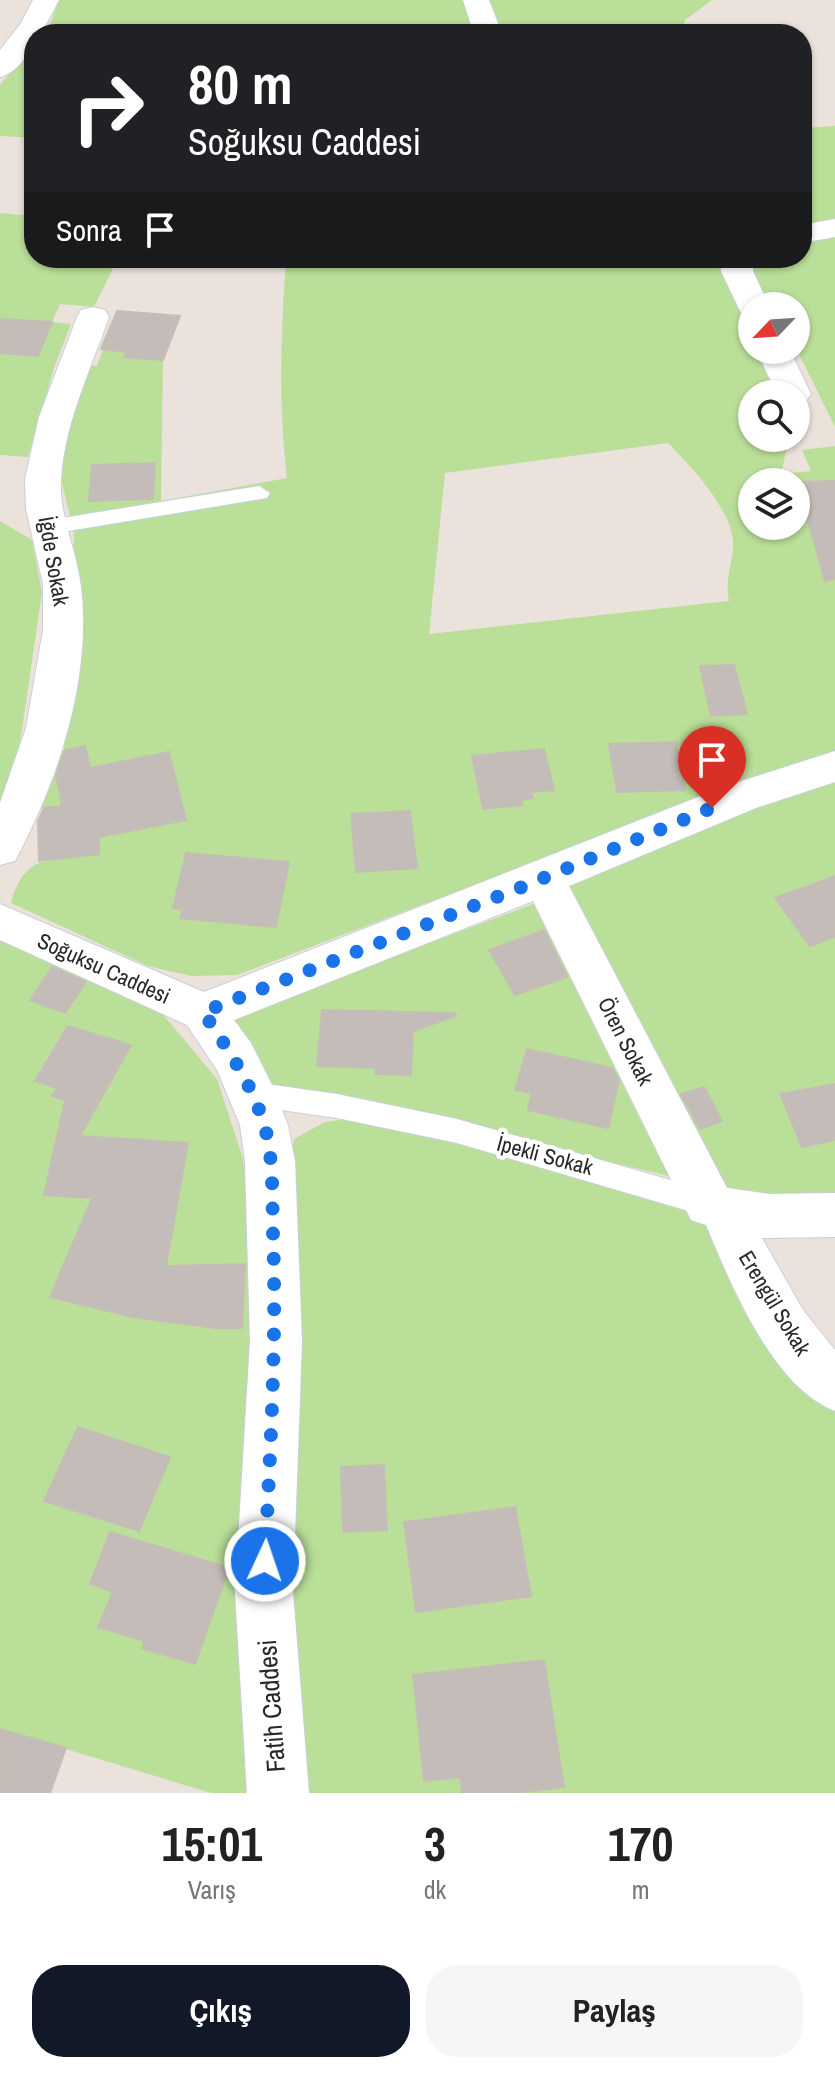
<!DOCTYPE html>
<html lang="tr">
<meta charset="utf-8">
<style>
body{margin:0;font-family:"Archivo Narrow",sans-serif;background:#f6f6f6;color:#222;height:100vh;display:flex;flex-direction:column;font-size:30px;white-space:nowrap}
*{box-sizing:border-box;margin:0}
p{font-size:26px;color:#767676}
.icon{flex:none;width:44px;height:44px;fill:none;stroke:currentColor;stroke-width:2;stroke-linecap:round;stroke-linejoin:round}
.map{position:relative;height:1793px;overflow:hidden}
.side{display:flex;flex-direction:column;background:#fff;flex:1}
.side>*{flex:none}
.hud{position:absolute;left:24px;top:24px;width:788px;height:244px;border-radius:32px;box-shadow:0 2px 6px #0004;background:#202124;color:#fff;overflow:hidden}
.needle{width:52px;rotate:245deg}
.tools{position:absolute;left:738px;top:292px;display:grid;gap:16px}
.tools a{display:grid;place-items:center;width:72px;height:72px;border-radius:50%;background:#fff;box-shadow:0 2px 6px #0004;font-size:40px}
.pin{position:absolute;display:grid;place-items:center;width:68px;height:68px;color:#fff;margin:-82px -34px;border-radius:50% 50% 50% 0;rotate:-45deg;box-shadow:0 0 8px #0007}
.pin .icon{rotate:45deg}
.me{position:absolute;width:88px;margin:-44px;rotate:3deg;stroke-linejoin:round;filter:drop-shadow(0 0 6px #0008)}
.turn{display:flex;align-items:center;gap:28px;height:168px;padding:0 32px;font-size:36px}
.turn .icon{width:104px;height:104px;stroke-width:2.5}
.turn b{display:block;font-size:56px;line-height:68px}
.then{display:flex;align-items:center;height:76px;padding:0 32px;background:#0003;gap:16px;font-size:30px}
.eta{display:flex;justify-content:space-evenly;align-items:center;height:136px;text-align:center}
.eta b{font-size:48px;font-weight:700;line-height:56px}
.primary-button{display:flex;gap:16px;margin-top:auto;padding:16px 32px}
.primary-button a{flex:1;height:92px;border-radius:32px;background:#111827;color:#fff;font-size:32px;font-weight:700;line-height:92px;text-align:center}
.primary-button a+a{background:#f6f6f6;color:#222}
.map>svg:first-child{display:block}
.green{fill:#badf99;fill-rule:evenodd}
.building{fill:#c3bcb8;stroke:#c6beb5;stroke-width:2}
.lines{fill:none;stroke-linecap:round;stroke-linejoin:round}
.service-casing{stroke:#c9cfda;stroke-width:2}
.minor-casing{stroke:#c9cfda;stroke-width:2}
.service{fill:#fff;fill-rule:evenodd}
.minor{fill:#fff;fill-rule:evenodd}
.route{stroke:#1a73e8;stroke-width:14;stroke-dasharray:0 25.2}
.labels{text-anchor:middle;dominant-baseline:central;stroke-width:8;stroke-linejoin:round;paint-order:stroke}
.street-label{font-size:22px;fill:#292929;stroke:#fff}
.near-street-label{font-size:26px;fill:#292929;stroke:#fff}
</style>
<div class="map">
<svg width="835" height="1793" viewBox="0 0 835 1793">
<rect width="100%" height="100%" fill="#ebe2db"/>
<!-- green -->
<g class="green">
<path d="M 59,0 L 467,0 L 477,34 L 43,34 L 50,25 Z"/>
<path d="M 485,0 L 712,0 L 685,20 L 681,34 L 499,34 Z"/>
<path d="M 34,44 L 34,138 L 0,136 L 0,85 Z"/>
<path d="M 835,126 L 835,221 L 802,228 L 802,128 Z"/>
<path d="M 0,213 L 34,216 L 34,258 L 118,258 L 94,307 L 60,304 L 52,322 L 71,324 L 55,365 L 28,457 L 0,455 Z"/>
<path d="M 835,236 L 835,427 L 796,348 L 796,306 L 771,306 L 749,269 L 752,258 L 802,258 L 802,242 Z"/>
<path d="M 286,258 L 718,258 L 752,330 L 752,350 L 761,350 L 779,394 L 752,394 L 752,438 L 789,438 L 781,474 L 811,471 L 802,450 L 835,446 L 835,756 L 776,770 L 237,975 L 191,976 L 148,966 L 11,903 C 25,850 56,861 99,854 L 97,802 L 37,808 L 56,773 L 52,752 L 64,750 L 74,533 L 56,458 L 81,365 L 97,366 L 117,311 L 180,316 L 163,360 L 161,501 L 287,478 C 278,404 281,331 286,258 ZM 668,443 C 690,465 730,508 733,540 C 734,561 724,580 729,601 L 429,634 L 445,473 ZM 752,482 L 796,482 L 796,526 L 752,526 Z"/>
<path d="M 0,521 L 32,540 L 42,592 L 18,757 L 0,813 Z"/>
<path d="M 835,781 L 835,1195 L 764,1196 L 719,1185 L 561,885 L 759,802 Z"/>
<path d="M 544,900 L 685,1180 L 371,1104 L 263,1085 L 228,1019 Z"/>
<path d="M 0,935 L 160,1011 L 217,1079 L 243,1159 L 253,1249 L 250,1389 L 239,1538 L 237,1633 L 257,1793 L 211,1793 L 0,1729 Z"/>
<path d="M 349,1119 L 507,1155 L 701,1216 L 748,1307 L 835,1407 L 835,1793 L 304,1793 L 291,1613 L 289,1161 L 294,1139 L 325,1122 Z"/>
</g>
<!-- building -->
<g class="building">
<path d="M 117,311 L 180,316 L 163,360 L 124,357 L 126,352 L 101,349 Z"/>
<path d="M 0,319 L 52,322 L 38,356 L 0,353 Z"/>
<path d="M 155,463 L 153,499 L 89,501 L 92,465 Z"/>
<path d="M 835,481 L 835,579 L 825,581 L 797,482 Z"/>
<path d="M 734,665 L 747,714 L 711,716 L 700,666 Z"/>
<path d="M 676,742 L 685,790 L 617,792 L 609,744 Z"/>
<path d="M 85,746 L 90,768 L 169,752 L 186,820 L 99,837 L 99,854 L 39,861 L 38,821 L 44,808 L 62,806 L 56,775 L 65,750 Z"/>
<path d="M 544,749 L 554,790 L 531,792 L 533,798 L 521,800 L 522,805 L 483,809 L 472,756 Z"/>
<path d="M 410,811 L 417,868 L 356,872 L 351,814 Z"/>
<path d="M 186,853 L 289,862 L 276,927 L 180,918 L 183,909 L 173,908 Z"/>
<path d="M 835,876 L 835,937 L 810,946 L 775,898 Z"/>
<path d="M 544,930 L 567,977 L 515,995 L 489,950 Z"/>
<path d="M 52,967 L 86,982 L 65,1013 L 30,1000 Z"/>
<path d="M 322,1010 L 455,1013 L 456,1016 L 413,1031 L 411,1075 L 375,1074 L 376,1068 L 317,1066 Z"/>
<path d="M 68,1026 L 131,1045 L 80,1136 L 188,1143 L 166,1266 L 245,1264 L 242,1328 L 215,1328 L 133,1317 L 50,1297 L 92,1198 L 44,1195 L 65,1100 L 52,1096 L 57,1088 L 35,1081 Z"/>
<path d="M 527,1049 L 612,1068 L 619,1080 L 608,1128 L 528,1110 L 532,1093 L 515,1090 Z"/>
<path d="M 835,1084 L 835,1140 L 802,1147 L 780,1094 Z"/>
<path d="M 704,1087 L 722,1121 L 700,1129 L 681,1094 Z"/>
<path d="M 78,1427 L 170,1457 L 139,1531 L 44,1501 Z"/>
<path d="M 384,1465 L 387,1530 L 343,1532 L 341,1467 Z"/>
<path d="M 515,1507 L 531,1596 L 416,1612 L 404,1522 Z"/>
<path d="M 110,1532 L 229,1568 L 195,1664 L 142,1648 L 145,1641 L 98,1627 L 113,1592 L 90,1584 Z"/>
<path d="M 544,1660 L 564,1787 L 515,1793 L 462,1793 L 460,1777 L 424,1781 L 413,1675 Z"/>
<path d="M 0,1729 L 66,1748 L 50,1793 L 0,1793 Z"/>
</g>
<g class="lines">
<defs>
<g id="service">
<path d="M 259,486 L 270,493 L 267,498 L 50,534 L 42,532 L 39,527 L 42,522 L 50,520 Z"/>
<path d="M 252,1082 L 337,1094 L 457,1119 L 709,1191 L 719,1195 L 724,1204 L 719,1213 L 709,1217 L 457,1143 L 337,1118 L 252,1106 L 242,1102 L 238,1094 L 242,1086 Z"/>
</g>
<g id="minor">
<path d="M 33,0 L 59,0 L 41,34 L 34,34 C 34,50 16,74 0,77 L 0,50 L 21,23 Z"/>
<path d="M 463,0 L 489,0 L 502,34 L 474,34 Z"/>
<path d="M 835,219 L 835,237 L 802,243 L 802,225 Z"/>
<path d="M 720,258 L 752,258 L 753,271 L 769,306 L 752,306 L 752,316 L 741,313 L 721,271 Z"/>
<path d="M 93,307 L 105,310 L 109,317 C 91,369 64,424 61,480 C 59,516 77,551 81,587 C 92,678 58,781 15,861 L 0,865 L 0,803 L 26,728 L 43,630 L 43,584 L 26,509 L 25,479 L 39,417 L 77,317 L 81,310 Z"/>
<path d="M 756,350 L 790,350 L 811,394 L 806,401 L 796,404 L 796,394 L 777,394 Z"/>
<path d="M 835,751 L 835,782 L 756,808 L 569,886 L 727,1188 L 770,1194 L 835,1193 L 835,1237 L 762,1238 L 803,1310 L 835,1350 L 835,1411 C 772,1387 731,1284 706,1225 L 691,1220 L 533,901 L 234,1020 L 251,1043 L 273,1087 L 288,1125 L 295,1161 L 302,1341 L 293,1592 L 309,1793 L 247,1793 L 235,1592 L 250,1341 L 245,1161 L 240,1125 L 217,1070 L 187,1025 L 0,940 L 0,904 L 204,992 L 726,786 Z"/>
</g>
</defs>
<!-- service casing -->
<use href="#service" class="service-casing"/>
<!-- minor casing -->
<use href="#minor" class="minor-casing"/>
<!-- service -->
<use href="#service" class="service"/>
<!-- minor -->
<use href="#minor" class="minor"/>
</g>
<g class="lines">
<!-- route -->
<path class="route" d="M 265,1561 C 270,1451 277,1343 273,1233 C 272,1197 274,1158 264,1124 C 251,1082 227,1048 203,1012 L 522,887 L 712,808"/>
</g>
<g class="labels">
<!-- street labels -->
<g class="street-label">
<text transform="translate(54 561) rotate(80)">İğde Sokak</text>
<text transform="translate(104 968) rotate(24)">Soğuksu Caddesi</text>
<text transform="translate(626 1041) rotate(63)">Ören Sokak</text>
<text transform="translate(545 1155) rotate(15)">İpekli Sokak</text>
<text transform="translate(775 1303) rotate(59)">Erengül Sokak</text>
</g>
<!-- near-street labels -->
<g class="near-street-label">
<text transform="translate(271 1706) rotate(-94)">Fatih Caddesi</text>
</g>
</g>
</svg>
<div class="tools">
<a><svg class="needle" viewBox="-14 -14 28 28"><path d="M0-13l5 13h-10z" fill="#e53935"/><path d="M0 13l5-13h-10z" fill="#767676"/></svg></a>
<a><svg class="icon" aria-label="search" viewBox="0 0 24 24"><circle cx="10" cy="10" r="6"/><path d="M15 15l6 6"/></svg></a>
<a><svg class="icon" aria-label="layers" viewBox="0 0 24 24"><path d="M12 4l9 5-9 5-9-5zM3 14l9 5 9-5"/></svg></a>
</div>
<div class="pin" style="left:712px;top:808px;background:#d93025"><svg class="icon" aria-label="arrive" viewBox="0 0 24 24"><path d="M6 21V4h12l-3 4 3 4H6"/></svg></div>
<svg class="me" style="left:265px;top:1561px" viewBox="-20 -20 40 40"><circle r="17" fill="#1a73e8" stroke="#fff" stroke-width="3"/><path d="M0-11L8 9 0 5-8 9z" fill="#fff"/></svg>
<div class="hud">
<div class="turn"><svg class="icon" aria-label="right" viewBox="0 0 24 24"><path d="M7 20v-9h11M14 6l5 5-5 5"/></svg><div><b>80 m</b>Soğuksu Caddesi</div></div>
<div class="then">Sonra<svg class="icon" aria-label="arrive" viewBox="0 0 24 24"><path d="M6 21V4h12l-3 4 3 4H6"/></svg></div>
</div>
</div>
<section class="side">
<div class="eta">
<div><b>15:01</b><p>Varış</p></div>
<div><b>3</b><p>dk</p></div>
<div><b>170</b><p>m</p></div>
</div>
<div class="primary-button"><a>Çıkış</a><a>Paylaş</a></div>
</section>
